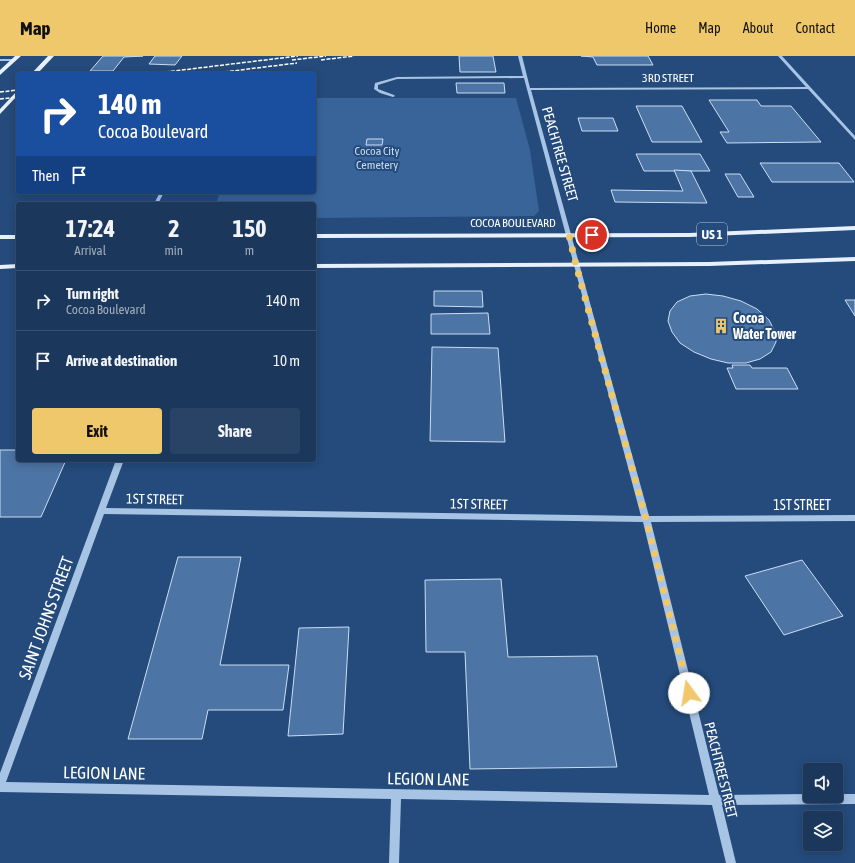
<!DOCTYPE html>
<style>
body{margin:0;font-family:"Asap Condensed",sans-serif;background:#284365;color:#f1f3f6;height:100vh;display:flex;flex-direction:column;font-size:15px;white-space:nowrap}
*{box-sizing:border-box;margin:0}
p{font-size:13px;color:#a0acbb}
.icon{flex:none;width:22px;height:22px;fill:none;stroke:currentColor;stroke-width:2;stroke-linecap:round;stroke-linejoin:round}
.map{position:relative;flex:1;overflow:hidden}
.details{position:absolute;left:16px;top:146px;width:300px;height:260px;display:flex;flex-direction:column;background:#1b385c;border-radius:4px;box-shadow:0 2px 10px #0003,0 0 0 1px #395272}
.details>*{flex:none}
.top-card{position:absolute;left:16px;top:16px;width:300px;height:122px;border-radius:4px;box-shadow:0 2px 10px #0003,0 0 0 1px #395272;background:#1a4fa0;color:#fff;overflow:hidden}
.tools{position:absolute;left:803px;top:707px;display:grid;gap:8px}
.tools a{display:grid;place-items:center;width:40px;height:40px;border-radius:4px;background:#1b385c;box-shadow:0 2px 10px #0003,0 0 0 1px #395272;font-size:20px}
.pin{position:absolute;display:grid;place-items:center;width:34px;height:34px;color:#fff;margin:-17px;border:2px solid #fff;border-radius:50%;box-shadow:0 1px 4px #0007}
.me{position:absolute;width:44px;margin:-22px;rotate:346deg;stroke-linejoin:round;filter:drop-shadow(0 0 3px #0008)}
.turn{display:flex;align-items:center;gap:14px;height:84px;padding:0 16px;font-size:18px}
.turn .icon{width:52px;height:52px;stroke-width:2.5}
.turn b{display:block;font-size:28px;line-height:34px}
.then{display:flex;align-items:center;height:38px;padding:0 16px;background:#0003;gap:8px;font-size:15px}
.eta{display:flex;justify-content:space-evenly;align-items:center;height:68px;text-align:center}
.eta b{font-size:24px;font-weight:700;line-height:28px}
.cta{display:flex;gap:8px;margin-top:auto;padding:8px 16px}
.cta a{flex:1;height:46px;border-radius:4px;background:#efc86c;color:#111;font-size:16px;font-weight:700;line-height:46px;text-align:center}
.cta a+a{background:#284365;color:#f1f3f6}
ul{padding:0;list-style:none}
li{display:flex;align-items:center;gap:12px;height:60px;padding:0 16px;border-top:1px solid #395272}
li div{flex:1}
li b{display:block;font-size:15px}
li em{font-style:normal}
header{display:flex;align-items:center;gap:24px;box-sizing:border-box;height:56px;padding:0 20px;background:#efc86c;color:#111}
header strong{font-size:19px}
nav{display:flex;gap:22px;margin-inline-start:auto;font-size:14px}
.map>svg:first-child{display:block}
.green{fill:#386499}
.building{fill:#4c74a4;stroke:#cbdef4}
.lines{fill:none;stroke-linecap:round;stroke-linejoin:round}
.minor{fill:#a8c4e5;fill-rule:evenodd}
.major{fill:#e8f0fc;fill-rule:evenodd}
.rail{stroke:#fff;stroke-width:1.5;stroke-dasharray:4 1.5;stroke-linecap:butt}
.route{stroke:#efc86c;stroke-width:7;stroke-dasharray:0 12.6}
.labels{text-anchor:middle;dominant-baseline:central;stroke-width:4;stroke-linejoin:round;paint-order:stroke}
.far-street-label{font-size:12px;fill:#fff;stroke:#244b7b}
.far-park-label{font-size:12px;fill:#cbdef4;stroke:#244b7b}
.shield{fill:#244b7b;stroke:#bdc9d7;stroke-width:1}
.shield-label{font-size:13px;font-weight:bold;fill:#fff}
.street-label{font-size:14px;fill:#fff;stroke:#244b7b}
.poi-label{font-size:14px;font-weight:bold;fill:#fff;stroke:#244b7b;text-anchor:start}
.near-street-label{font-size:17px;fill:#fff;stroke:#244b7b}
</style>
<header>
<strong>Map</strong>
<nav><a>Home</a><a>Map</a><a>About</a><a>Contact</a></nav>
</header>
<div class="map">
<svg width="855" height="807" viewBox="0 0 855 807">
<rect width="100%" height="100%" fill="#244b7b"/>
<!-- green -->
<path class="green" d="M 314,42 L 516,42 L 530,94 L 539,155 L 534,160 L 314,162 L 314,148 L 216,148 L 220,136 L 314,136 Z"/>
<!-- building -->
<g class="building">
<path d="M 103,0 L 143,0 L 124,1 L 113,15 L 90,15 Z"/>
<path d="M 155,0 L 182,0 L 175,9 L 149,8 Z"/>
<path d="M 459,0 L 493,0 L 496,16 L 460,16 Z"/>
<path d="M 581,0 L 648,0 L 653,9 L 597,9 L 593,1 Z"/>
<path d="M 456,27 L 504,27 L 505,37 L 457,37 Z"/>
<path d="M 709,44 L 757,44 L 761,50 L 791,50 L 821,86 L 727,87 L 720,76 L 729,76 Z"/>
<path d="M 636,50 L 682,50 L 702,86 L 652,86 Z"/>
<path d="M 578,62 L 613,62 L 618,75 L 582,75 Z"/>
<path d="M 367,83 L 383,83 L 382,89 L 366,89 Z"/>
<path d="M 636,98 L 700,98 L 710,115 L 644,115 Z"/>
<path d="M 760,107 L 839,107 L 854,126 L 772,126 Z"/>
<path d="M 674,114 L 691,115 L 707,147 L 615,146 L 611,134 L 683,135 Z"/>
<path d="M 725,118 L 740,118 L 754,141 L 738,141 Z"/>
<path d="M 167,136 L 191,136 L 190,138 L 167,138 Z"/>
<path d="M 434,235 L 482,235 L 483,251 L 434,250 Z"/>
<path d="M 706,238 L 723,240 L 741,245 L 757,253 L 769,264 L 775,276 L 776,286 L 771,296 L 760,303 L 746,307 L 728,307 L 711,303 L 694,296 L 680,287 L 672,276 L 668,265 L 670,255 L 677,246 L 690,240 Z"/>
<path d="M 845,244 L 855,244 L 855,260 Z"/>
<path d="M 488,257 L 490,278 L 431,278 L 431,258 Z"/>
<path d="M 432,291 L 498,292 L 505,386 L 430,385 Z"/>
<path d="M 732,309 L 750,309 L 752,312 L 787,312 L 798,333 L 736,333 L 727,312 L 733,312 Z"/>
<path d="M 0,394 L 18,394 L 18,404 L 66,404 L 41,461 L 0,461 Z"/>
<path d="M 178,501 L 241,501 L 220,609 L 289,609 L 283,654 L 208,654 L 202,683 L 128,683 Z"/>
<path d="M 802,504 L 843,560 L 784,579 L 745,520 Z"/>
<path d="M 501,523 L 508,601 L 597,600 L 617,711 L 470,713 L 465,596 L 426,596 L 425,524 Z"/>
<path d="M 349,571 L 343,678 L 288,680 L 299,572 Z"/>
</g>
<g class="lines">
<!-- minor -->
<g class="minor">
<path d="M 518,0 L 522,0 L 530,32 L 806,31 L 778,0 L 782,0 L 855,80 L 855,84 L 808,33 L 531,34 L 649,460 L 855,459 L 855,465 L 651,466 L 719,739 L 810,738 L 810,740 L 836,740 L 836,738 L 855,738 L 855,748 L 722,749 L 736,807 L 726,807 L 712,749 L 401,743 L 399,807 L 389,807 L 391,743 L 0,736 L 0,717 L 116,404 L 124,404 L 106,452 L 641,460 L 524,22 L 397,23 L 378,29 L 378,33 L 394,39 L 395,40 L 393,41 L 380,37 L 374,33 L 375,27 L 397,21 L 523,20 ZM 104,458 L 643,466 L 709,739 L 6,726 Z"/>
<path d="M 0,3 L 14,3 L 16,4 L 14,5 L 0,5 Z"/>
<path d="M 160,136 L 164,136 L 158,148 L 154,148 Z"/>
</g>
<!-- major -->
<g class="major">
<path d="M 15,0 L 21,0 L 0,19 L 0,14 Z"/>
<path d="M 48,0 L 54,0 L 37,18 L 31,18 Z"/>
<path d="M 18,34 L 18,39 L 0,58 L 0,53 Z"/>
<path d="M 855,170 L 855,174 L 689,181 L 314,182 L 314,178 L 689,177 Z"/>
<rect x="0" y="179" width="18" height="4"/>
<path d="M 855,201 L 855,205 L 709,210 L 314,212 L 314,208 L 709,206 Z"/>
<path d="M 18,208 L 18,212 L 0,213 L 0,209 Z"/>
</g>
<!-- rail -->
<g class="rail">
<path d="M 292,4 L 326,0"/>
<path d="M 321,4 L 354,0"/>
<path d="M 149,18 L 298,0"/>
<path d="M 208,18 L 297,7"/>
<path d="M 0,36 L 18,34"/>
<path d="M 0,43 L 18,41"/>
</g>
</g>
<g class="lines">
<!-- route -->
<path class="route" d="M 592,179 L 569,179 L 576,209 L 646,463 L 689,637"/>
</g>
<!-- icons -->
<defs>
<symbol id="building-bare" viewBox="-9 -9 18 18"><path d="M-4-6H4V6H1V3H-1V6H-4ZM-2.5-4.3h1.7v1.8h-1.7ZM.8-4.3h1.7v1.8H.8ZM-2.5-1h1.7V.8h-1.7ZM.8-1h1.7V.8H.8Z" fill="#efc86c" stroke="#244b7b" stroke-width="2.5" paint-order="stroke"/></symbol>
</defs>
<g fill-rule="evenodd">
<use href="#building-bare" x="710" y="259" width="22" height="22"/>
</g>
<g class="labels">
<!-- far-street labels -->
<g class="far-street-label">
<text x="668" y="22">3RD STREET</text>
<text x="513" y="167">COCOA BOULEVARD</text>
</g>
<!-- far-park labels -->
<g class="far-park-label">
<text x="377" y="95">Cocoa City<tspan x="377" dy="14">Cemetery</tspan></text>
</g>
<!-- shield labels -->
<rect class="shield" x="697" y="167" width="30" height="22" rx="3"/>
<g class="shield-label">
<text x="712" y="178">US 1</text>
</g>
<!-- street labels -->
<g class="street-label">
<text transform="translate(560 98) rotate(74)">PEACHTREE STREET</text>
<text transform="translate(155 443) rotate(1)">1ST STREET</text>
<text transform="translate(479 448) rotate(1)">1ST STREET</text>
<text x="802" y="449">1ST STREET</text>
<text transform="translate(721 714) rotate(76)">PEACHTREE STREET</text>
</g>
<!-- poi labels -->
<g class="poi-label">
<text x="733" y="262">Cocoa<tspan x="733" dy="16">Water Tower</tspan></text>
</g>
<!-- near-street labels -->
<g class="near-street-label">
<text transform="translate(46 562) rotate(-70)">SAINT JOHNS STREET</text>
<text transform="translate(104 717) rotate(1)">LEGION LANE</text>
<text transform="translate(428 723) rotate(1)">LEGION LANE</text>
</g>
</g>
</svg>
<div class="tools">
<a><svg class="icon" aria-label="sound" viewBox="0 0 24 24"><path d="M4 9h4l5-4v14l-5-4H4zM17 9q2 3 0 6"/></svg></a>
<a><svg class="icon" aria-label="layers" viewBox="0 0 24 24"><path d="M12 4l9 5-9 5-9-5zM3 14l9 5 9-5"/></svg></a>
</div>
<div class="pin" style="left:592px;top:179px;background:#d93025"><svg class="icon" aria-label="arrive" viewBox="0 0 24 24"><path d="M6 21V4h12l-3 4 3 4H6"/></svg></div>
<svg class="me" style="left:689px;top:637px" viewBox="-20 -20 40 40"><circle r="19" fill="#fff"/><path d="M0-13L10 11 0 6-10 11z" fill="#efc86c"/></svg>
<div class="top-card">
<div class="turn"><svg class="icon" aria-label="right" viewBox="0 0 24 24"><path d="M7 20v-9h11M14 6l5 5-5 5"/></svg><div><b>140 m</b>Cocoa Boulevard</div></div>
<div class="then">Then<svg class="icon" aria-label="arrive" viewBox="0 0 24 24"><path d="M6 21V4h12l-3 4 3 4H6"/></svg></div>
</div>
<section class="details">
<div class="eta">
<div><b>17:24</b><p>Arrival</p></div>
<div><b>2</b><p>min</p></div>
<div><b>150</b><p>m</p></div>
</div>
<ul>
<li><svg class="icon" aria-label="right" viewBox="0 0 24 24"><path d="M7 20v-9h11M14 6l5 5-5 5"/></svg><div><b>Turn right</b><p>Cocoa Boulevard</p></div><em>140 m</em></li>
<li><svg class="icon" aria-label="arrive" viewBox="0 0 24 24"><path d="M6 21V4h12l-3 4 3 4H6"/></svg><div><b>Arrive at destination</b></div><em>10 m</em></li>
</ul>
<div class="cta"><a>Exit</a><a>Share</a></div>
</section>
</div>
